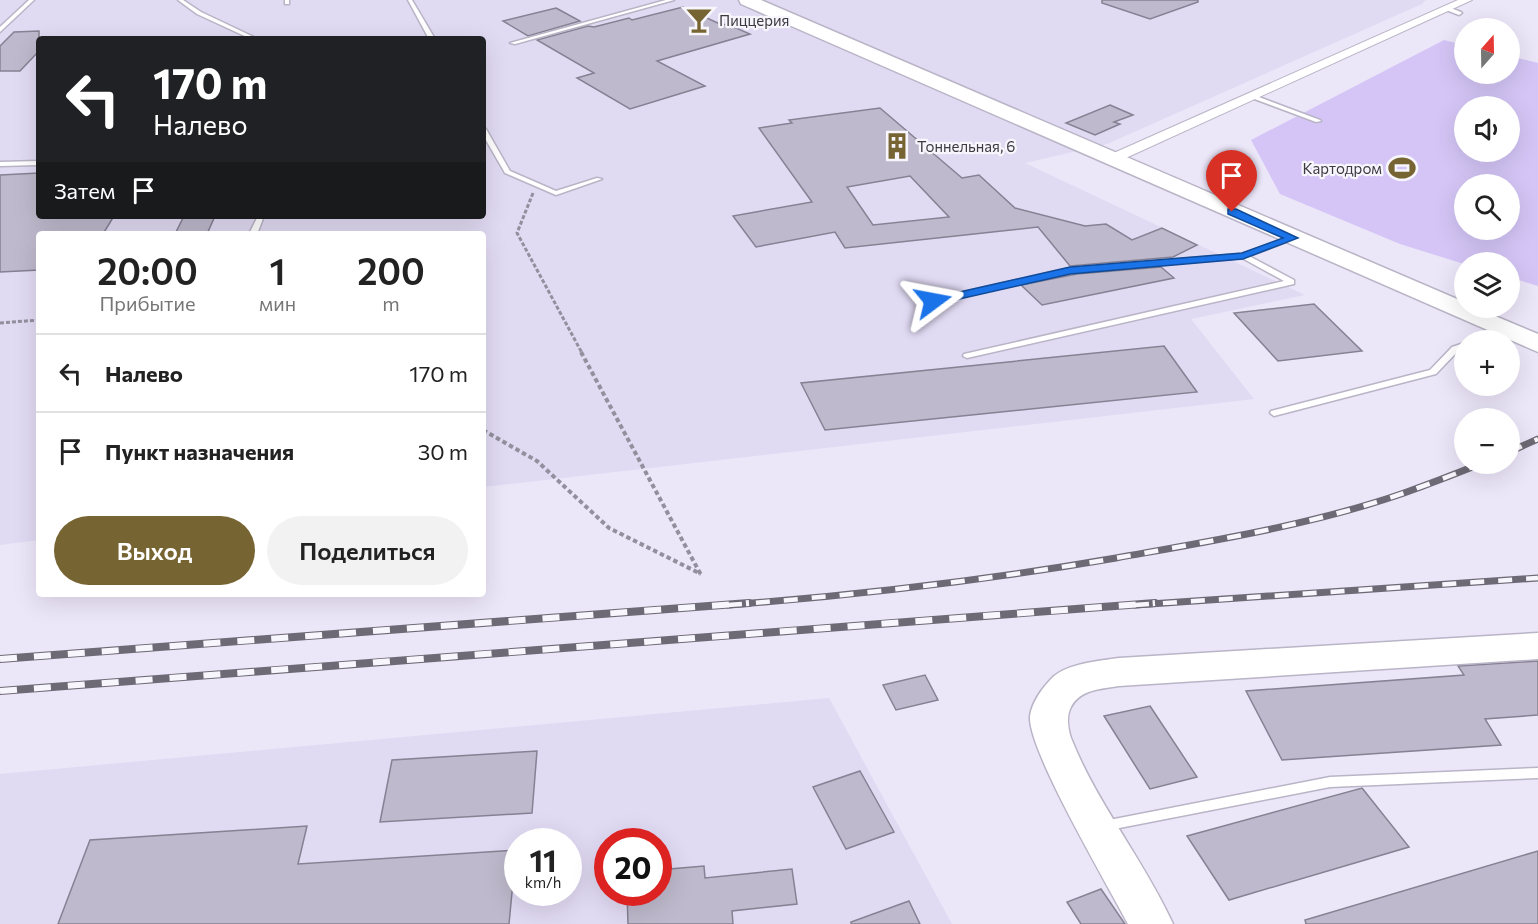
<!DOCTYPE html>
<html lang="ru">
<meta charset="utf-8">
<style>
body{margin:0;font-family:Commissioner,sans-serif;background:#f2f2f2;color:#222;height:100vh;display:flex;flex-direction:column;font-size:22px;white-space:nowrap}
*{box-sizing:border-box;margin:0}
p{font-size:20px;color:#767676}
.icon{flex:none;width:33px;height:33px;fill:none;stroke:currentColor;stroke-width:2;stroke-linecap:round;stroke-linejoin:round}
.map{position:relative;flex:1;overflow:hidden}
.side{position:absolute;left:36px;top:231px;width:450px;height:366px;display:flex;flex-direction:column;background:#fff;border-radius:6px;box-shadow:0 6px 24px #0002}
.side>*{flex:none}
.guide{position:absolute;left:36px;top:36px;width:450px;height:183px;border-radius:6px;box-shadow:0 6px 24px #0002;background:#202124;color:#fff;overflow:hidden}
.needle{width:39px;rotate:20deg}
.controls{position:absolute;left:1454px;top:18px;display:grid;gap:12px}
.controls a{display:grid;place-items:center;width:66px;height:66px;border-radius:50%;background:#fff;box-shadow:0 6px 24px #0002;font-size:30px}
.speed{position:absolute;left:504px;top:828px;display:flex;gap:12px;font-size:30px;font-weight:700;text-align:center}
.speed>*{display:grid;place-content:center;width:78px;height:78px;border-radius:50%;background:#fff;box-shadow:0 6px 24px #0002;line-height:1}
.speed small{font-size:15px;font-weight:400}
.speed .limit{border:9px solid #d22;background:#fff;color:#111}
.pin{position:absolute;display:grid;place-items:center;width:51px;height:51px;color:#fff;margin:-62px -26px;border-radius:50% 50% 50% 0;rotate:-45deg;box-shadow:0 0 6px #0007}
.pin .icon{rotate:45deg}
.me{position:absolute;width:66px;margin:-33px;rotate:77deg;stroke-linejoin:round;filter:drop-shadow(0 0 4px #0008)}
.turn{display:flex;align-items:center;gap:21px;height:126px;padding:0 18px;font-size:27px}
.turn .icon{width:78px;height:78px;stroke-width:2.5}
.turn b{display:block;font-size:42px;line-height:51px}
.then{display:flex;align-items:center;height:57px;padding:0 18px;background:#0003;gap:12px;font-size:22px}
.eta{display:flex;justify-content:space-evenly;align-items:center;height:102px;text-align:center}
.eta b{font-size:36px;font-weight:600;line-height:42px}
.primary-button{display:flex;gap:12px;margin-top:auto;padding:12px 18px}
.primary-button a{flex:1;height:69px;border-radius:36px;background:#776433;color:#fff;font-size:24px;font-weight:600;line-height:69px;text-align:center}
.primary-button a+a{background:#f2f2f2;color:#222}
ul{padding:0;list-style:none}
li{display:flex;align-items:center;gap:18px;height:78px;padding:0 18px;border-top:2px solid #e0e0e0}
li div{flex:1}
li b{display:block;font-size:22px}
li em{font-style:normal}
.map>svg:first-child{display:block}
.built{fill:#e1daf3;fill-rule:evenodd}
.green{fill:#d4c5f6;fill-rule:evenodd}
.building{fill:#beb9cc;stroke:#868193;stroke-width:1.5;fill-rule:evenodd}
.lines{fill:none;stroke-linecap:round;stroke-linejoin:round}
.lane-casing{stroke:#b9b4c6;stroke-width:3}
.street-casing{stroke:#b9b4c6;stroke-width:2}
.primary-casing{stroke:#b9b4c6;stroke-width:3}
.path-far1{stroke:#948f9d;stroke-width:3;stroke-dasharray:4 2;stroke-linecap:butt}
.path{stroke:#948f9d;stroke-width:4;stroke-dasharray:4.5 3;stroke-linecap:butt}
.lane{fill:#fff;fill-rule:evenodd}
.street{fill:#fff;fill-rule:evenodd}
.primary{fill:#fff;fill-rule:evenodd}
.rail-far1-casing{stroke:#6e6a75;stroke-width:7}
.rail-casing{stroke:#6e6a75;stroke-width:8}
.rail-far1{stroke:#f8f6fd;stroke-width:4.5;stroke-dasharray:14;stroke-linecap:butt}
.rail{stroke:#f8f6fd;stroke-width:6;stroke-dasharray:17;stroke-linecap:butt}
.route{fill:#1a73e8;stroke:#114b97;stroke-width:1.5}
.labels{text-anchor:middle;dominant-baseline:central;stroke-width:4.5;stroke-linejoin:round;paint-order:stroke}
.far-poi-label{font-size:15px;fill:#3d3a42;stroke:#f8f6fd;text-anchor:start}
</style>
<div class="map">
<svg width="1538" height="924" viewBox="0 0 1538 924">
<rect width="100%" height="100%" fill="#ece6f9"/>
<!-- built -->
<g class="built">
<path d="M 0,0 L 1426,0 L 1422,4 L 1107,144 L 1025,163 L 1305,295 L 1191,319 L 1254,399 L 483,487 L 483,234 L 39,234 L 39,540 L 0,545 ZM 39,39 L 483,39 L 483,216 L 39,216 Z"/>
<path d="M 829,698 L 952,924 L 0,924 L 0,774 ZM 518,842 L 568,842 L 568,892 L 518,892 ZM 608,842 L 658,842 L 658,892 L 608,892 Z"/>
</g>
<!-- green -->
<path class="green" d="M 1444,40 L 1464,45 L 1464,74 L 1509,74 L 1509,56 L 1538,63 L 1538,286 L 1509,277 L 1509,262 L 1464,264 L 1400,244 L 1280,194 L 1251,140 ZM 1464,106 L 1509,106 L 1509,152 L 1464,152 ZM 1464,184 L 1509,184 L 1509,230 L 1464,230 Z"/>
<!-- building -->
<g class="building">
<path d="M 1102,0 L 1198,0 L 1198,2 L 1150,19 L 1102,3 Z"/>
<path d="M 683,7 L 722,25 L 727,24 L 750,34 L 657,61 L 705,86 L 630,109 L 577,78 L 594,73 L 537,40 L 588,26 L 594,27 L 629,18 L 632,20 Z"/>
<path d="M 556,8 L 580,21 L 528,36 L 503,21 Z"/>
<path d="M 39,31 L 39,51 L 20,71 L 0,71 L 0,46 L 14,32 Z"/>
<path d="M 1110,105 L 1133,115 L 1114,122 L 1120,124 L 1095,135 L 1066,123 Z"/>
<path d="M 880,108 L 962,178 L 979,175 L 1015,208 L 1085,226 L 1106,224 L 1132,240 L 1162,228 L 1197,245 L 1173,257 L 1070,266 L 1038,227 L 845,248 L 835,232 L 756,247 L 733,216 L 812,202 L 759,128 L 792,123 L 789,120 ZM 910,176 L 949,217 L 873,225 L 847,187 Z"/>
<path d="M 39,173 L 39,216 L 114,216 L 103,234 L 39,234 L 39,270 L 0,272 L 0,175 Z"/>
<path d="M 184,216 L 215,216 L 207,234 L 175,234 Z"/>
<path d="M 1161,267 L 1174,278 L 1042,305 L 1021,285 L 1077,274 Z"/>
<path d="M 1314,304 L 1362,351 L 1278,361 L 1234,313 Z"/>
<path d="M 1164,346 L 1197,392 L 825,430 L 801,383 Z"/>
<path d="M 1538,661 L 1538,715 L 1485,719 L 1501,745 L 1282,760 L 1246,691 L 1464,675 L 1458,666 Z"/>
<path d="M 925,675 L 938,700 L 896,710 L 883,685 Z"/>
<path d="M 1150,706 L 1197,777 L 1150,789 L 1104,716 Z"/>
<path d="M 537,751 L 532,813 L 380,822 L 392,760 Z"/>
<path d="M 860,771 L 894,832 L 846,849 L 813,787 Z"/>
<path d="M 1362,788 L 1409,847 L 1229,900 L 1187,836 Z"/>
<path d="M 307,826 L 298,864 L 516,850 L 509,924 L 58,924 L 90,840 Z"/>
<path d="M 1538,851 L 1538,924 L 1306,924 L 1305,920 Z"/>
<path d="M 704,866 L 705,878 L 792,869 L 797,904 L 732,911 L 733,924 L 628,924 L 627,892 L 658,892 L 658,870 Z"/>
<path d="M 1101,889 L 1125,924 L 1081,924 L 1067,902 Z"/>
<path d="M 909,901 L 920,924 L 851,924 L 851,922 Z"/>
</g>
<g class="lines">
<defs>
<g id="lane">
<path d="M 29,0 L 34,0 L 0,32 L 0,27 Z"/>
<path d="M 178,0 L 183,0 L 201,12 L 258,39 L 251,39 L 197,14 Z"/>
<rect x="285" y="0" width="4" height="4"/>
<path d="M 408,0 L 412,0 L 435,39 L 429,39 Z"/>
<path d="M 666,0 L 674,0 L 515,44 L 510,43 Z"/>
<path d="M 1448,7 L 1461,12 L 1462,13 L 1459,15 L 1446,10 L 1445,9 Z"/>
<path d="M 1251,94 L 1320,120 L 1321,121 L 1316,122 L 1249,97 L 1248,96 Z"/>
<path d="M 483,127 L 486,129 L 510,171 L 556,191 L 597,178 L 602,179 L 556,195 L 505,173 L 483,135 Z"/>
<path d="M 39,161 L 39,165 L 0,166 L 0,162 Z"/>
<path d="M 258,216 L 264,216 L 257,234 L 249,234 Z"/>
<path d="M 1292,236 L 1294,237 L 1294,239 L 1249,256 L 1294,280 L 1294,284 L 967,358 L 963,356 L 964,354 L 1284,281 L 1242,258 L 1070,272 L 933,303 L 929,301 L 933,299 L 1070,268 L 1242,254 Z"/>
<path d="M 1507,329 L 1510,329 L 1511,331 L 1510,333 L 1485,340 L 1474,340 L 1475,338 Z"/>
<path d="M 1464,343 L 1464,348 L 1458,351 L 1436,374 L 1274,416 L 1270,413 L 1271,411 L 1430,370 L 1452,347 Z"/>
<path d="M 1538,768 L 1538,778 L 1330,787 L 1104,831 L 1100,830 L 1098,826 L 1100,822 L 1104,821 L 1330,777 Z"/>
</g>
<path id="street" d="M 1458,0 L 1472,0 L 1117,162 L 1112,163 L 1105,159 L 1107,156 Z"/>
<g id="primary">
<path d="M 739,0 L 761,0 L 1464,302 L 1464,308 L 1476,308 L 1538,334 L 1538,352 L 741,4 Z"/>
<path d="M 1538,633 L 1538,659 L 1119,686 C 1102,689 1080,689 1071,707 C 1066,716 1068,729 1071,738 C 1097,804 1144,860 1173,924 L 1128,924 C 1109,887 1027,749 1030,716 C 1032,702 1043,687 1053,677 C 1069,663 1099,661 1119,658 Z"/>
</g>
</defs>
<!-- lane casing -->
<use href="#lane" class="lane-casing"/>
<!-- street casing -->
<use href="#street" class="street-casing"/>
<!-- primary casing -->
<use href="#primary" class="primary-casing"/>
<!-- path-far1 -->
<g class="path-far1">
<path d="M 533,193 L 517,233 L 582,353"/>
<path d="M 0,323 L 39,320"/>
</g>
<!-- path -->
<g class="path">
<path d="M 581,352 L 701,575"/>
<path d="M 483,430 L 537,461 L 609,528 L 701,574"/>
</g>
<!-- lane -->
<use href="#lane" class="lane"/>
<!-- street -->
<use href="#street" class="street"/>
<!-- primary -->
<use href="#primary" class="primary"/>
<defs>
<g id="rail-far1">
<path d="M 1509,452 L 1538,439"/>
<path d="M 728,605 C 858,595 988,580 1116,558 C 1211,541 1312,525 1404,493 C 1429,484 1455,474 1480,464"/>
<path d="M 1135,605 L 1538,578"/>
</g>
<g id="rail">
<path d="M 0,659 L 749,603"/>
<path d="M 0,691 L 1155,603"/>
</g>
</defs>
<!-- rail-far1 casing -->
<use href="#rail-far1" class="rail-far1-casing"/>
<!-- rail casing -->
<use href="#rail" class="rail-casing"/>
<!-- rail-far1 -->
<use href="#rail-far1" class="rail-far1"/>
<!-- rail -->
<use href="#rail" class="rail"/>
</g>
<!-- route -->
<path class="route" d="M 1228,209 L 1236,209 L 1298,238 L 1243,259 L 1070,274 L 933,305 L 928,301 L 933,298 L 1070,267 L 1242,253 L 1283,238 L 1228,214 Z"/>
<!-- icons -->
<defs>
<symbol id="bar-bare" viewBox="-9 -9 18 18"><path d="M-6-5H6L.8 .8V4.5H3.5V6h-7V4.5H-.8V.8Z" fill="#776433" stroke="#f8f6fd" stroke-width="2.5" paint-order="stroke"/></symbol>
<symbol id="building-bare" viewBox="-9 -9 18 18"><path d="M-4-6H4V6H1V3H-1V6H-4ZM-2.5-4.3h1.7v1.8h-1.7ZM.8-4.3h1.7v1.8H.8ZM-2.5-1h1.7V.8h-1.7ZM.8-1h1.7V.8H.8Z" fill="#776433" stroke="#f8f6fd" stroke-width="2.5" paint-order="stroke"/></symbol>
<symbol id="stadium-bare" viewBox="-9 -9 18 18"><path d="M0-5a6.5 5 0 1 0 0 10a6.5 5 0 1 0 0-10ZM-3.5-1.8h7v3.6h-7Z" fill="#776433" stroke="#f8f6fd" stroke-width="2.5" paint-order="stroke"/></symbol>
</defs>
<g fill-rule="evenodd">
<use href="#bar-bare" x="680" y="1" width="38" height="38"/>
<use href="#building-bare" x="878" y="127" width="38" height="38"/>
<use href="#stadium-bare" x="1383" y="149" width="38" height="38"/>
</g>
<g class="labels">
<!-- far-poi labels -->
<g class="far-poi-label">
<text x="719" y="20">Пиццерия</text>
<text x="917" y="146">Тоннельная, 6</text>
<text x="1382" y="168" text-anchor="end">Картодром</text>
</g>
</g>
</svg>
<div class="controls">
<a><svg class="needle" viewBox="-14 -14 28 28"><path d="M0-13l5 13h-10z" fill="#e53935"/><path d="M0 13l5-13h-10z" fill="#767676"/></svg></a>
<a><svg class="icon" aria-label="sound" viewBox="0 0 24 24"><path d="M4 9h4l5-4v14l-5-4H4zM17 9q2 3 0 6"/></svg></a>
<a><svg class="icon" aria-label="search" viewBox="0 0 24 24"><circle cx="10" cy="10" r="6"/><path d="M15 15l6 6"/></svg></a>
<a><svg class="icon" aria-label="layers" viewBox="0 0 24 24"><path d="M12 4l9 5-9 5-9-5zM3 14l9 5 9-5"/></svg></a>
<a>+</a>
<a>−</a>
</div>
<div class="speed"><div>11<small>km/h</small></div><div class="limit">20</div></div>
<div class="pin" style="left:1232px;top:212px;background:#d93025"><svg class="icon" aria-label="arrive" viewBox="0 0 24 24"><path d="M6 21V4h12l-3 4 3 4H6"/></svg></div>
<svg class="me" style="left:933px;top:301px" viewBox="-20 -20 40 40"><path d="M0-17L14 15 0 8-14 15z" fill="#1a73e8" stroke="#fff" stroke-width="4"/></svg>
<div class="guide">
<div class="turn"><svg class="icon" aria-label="left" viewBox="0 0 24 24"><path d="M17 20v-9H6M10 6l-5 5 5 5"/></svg><div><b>170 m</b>Налево</div></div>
<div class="then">Затем<svg class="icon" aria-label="arrive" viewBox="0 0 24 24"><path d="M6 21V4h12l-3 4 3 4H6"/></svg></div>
</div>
<section class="side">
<div class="eta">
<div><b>20:00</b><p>Прибытие</p></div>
<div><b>1</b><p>мин</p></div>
<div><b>200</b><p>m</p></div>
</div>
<ul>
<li><svg class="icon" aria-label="left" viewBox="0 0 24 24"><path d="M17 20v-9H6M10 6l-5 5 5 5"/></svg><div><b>Налево</b></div><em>170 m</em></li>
<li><svg class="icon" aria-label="arrive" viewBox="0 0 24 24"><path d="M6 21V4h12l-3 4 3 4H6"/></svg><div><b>Пункт назначения</b></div><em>30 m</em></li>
</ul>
<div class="primary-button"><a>Выход</a><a>Поделиться</a></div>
</section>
</div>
